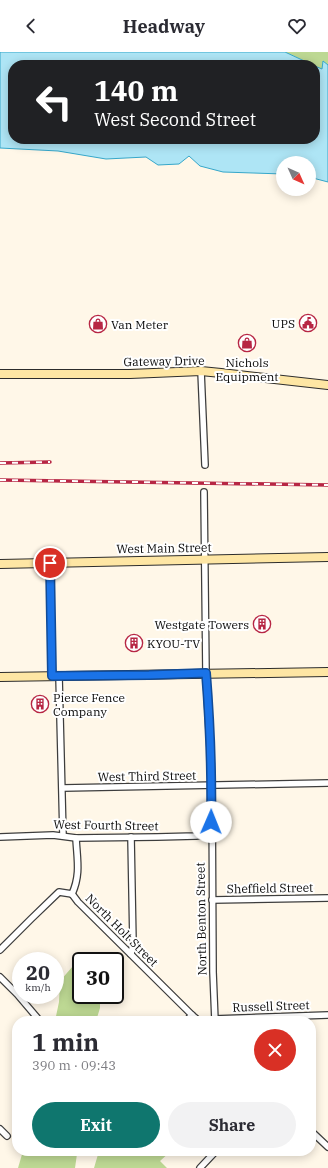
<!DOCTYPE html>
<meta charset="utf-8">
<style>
body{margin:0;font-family:"IBM Plex Serif",serif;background:#f2f2f3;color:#2b2b33;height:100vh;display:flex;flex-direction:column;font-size:15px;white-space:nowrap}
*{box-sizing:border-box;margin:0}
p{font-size:13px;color:#7c7c81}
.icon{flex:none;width:22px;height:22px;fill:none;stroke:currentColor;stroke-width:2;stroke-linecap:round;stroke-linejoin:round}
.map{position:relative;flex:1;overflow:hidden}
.panel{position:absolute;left:12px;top:964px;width:304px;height:140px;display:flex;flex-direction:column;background:#fff;border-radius:16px;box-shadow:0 2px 10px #0003}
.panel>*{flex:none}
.banner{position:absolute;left:8px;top:8px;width:312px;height:84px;border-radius:16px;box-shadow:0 2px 10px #0003;background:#202124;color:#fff;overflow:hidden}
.needle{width:26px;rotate:135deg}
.controls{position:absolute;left:276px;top:104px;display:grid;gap:8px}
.controls a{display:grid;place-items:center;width:40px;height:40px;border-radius:50%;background:#fff;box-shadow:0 2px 10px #0003;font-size:20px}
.speed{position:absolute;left:12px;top:900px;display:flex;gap:8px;font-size:20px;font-weight:700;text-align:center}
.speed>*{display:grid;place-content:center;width:52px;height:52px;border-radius:50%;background:#fff;box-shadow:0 2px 10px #0003;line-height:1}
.speed small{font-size:10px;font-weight:400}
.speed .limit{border:2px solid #111;border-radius:6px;background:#fff;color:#111}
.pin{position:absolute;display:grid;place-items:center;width:34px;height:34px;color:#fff;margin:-17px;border:2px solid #fff;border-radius:50%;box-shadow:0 1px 4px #0007}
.me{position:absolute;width:44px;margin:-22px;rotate:1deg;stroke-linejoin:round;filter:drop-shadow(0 0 3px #0008)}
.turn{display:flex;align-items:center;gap:14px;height:84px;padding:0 20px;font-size:18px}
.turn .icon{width:52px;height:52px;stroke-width:2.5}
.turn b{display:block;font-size:28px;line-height:34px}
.round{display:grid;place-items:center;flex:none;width:42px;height:42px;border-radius:21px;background:#f2f2f3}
.summary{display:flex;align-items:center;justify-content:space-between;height:68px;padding:0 20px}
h1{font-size:24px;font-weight:800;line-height:30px}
.cta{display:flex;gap:8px;margin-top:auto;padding:8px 20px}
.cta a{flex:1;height:46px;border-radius:24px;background:#0f766e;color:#fff;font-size:16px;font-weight:800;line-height:46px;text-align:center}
.cta a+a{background:#f2f2f3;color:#2b2b33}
header{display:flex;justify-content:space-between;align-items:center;height:52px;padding:0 20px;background:#fff;font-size:18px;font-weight:800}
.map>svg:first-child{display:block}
.forest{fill:#bdd893}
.water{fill:#aee5f5;stroke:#36a7ca}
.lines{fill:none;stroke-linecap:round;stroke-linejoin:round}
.street-casing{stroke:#3d3d3d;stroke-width:8}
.secondary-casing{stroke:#2c2c2c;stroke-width:10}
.street{stroke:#fff;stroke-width:5.5}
.secondary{stroke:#fee6a4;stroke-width:8}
.rail-casing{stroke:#b72644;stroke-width:3.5}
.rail{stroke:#fff;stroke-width:2;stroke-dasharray:6;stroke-linecap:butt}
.route-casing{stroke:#114b97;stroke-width:10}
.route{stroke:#1a73e8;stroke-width:7}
.labels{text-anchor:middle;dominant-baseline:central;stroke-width:4;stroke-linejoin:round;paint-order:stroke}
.poi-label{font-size:12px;fill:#0a0a0a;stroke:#fff;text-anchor:start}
.street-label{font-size:12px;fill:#0a0a0a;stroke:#fff}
</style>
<header><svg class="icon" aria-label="back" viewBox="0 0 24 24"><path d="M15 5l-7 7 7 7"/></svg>Headway<svg class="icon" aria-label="heart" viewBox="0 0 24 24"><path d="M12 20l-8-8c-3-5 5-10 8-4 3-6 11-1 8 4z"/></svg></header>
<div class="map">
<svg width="328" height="1116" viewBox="0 0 328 1116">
<rect width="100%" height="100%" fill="#fff7e8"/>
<!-- forest -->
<g class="forest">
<path d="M 285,0 L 328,0 L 328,13 L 323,10 L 322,17 Z"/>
<path d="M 73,914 L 81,921 L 81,943 L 100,943 L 100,956 L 96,969 L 55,969 L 59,950 L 60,929 Z"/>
<path d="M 23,1099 L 76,1099 L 77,1102 L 75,1116 L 18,1116 Z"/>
<path d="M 99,1099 L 171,1099 L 160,1109 L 167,1116 L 94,1116 Z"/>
</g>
<!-- water -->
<path class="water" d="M 0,0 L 285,0 L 313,13 L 13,13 L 13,87 L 315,87 L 315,14 L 322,17 L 323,9 L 328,13 L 328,130 L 309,125 L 309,111 L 283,111 L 283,122 L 223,120 L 200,114 L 189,104 L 179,112 L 158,113 L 146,105 L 106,107 L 58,99 L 0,96 Z"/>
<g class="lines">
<defs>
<g id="street">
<path d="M 201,319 L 205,413"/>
<path d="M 204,440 L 206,621 L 212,733 L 213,920 L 215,969"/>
<path d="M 50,511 L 52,624"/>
<path d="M 59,624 L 63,784"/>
<path d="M 63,736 L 328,731"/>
<path d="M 0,785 L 53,783 L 76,786 L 157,785 L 196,784 L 211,782"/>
<path d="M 72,842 L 78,850 L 192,963 L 199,969"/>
<path d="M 72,842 C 81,822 77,807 76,786"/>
<path d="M 212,848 L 328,846"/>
<path d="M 0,898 L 31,867 L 59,840 L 72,842"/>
<path d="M 131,902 L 133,892 L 131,785"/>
<path d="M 0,925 L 17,942 L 40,969"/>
<path d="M 214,967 L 328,963"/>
<path d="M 186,969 L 192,963"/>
<path d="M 0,1077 L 7,1084"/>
<path d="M 311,1079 L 328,1095"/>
<path d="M 200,1116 L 216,1099"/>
</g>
<g id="secondary">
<path d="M 0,322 L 130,322 L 201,319 L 221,321 L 328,333"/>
<path d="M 0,512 L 328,505"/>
<path d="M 0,625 L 328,620"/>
</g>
</defs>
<!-- street casing -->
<use href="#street" class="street-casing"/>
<!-- secondary casing -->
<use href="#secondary" class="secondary-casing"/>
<!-- street -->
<use href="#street" class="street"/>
<!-- secondary -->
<use href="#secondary" class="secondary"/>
<defs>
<g id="rail">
<path d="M 0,411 L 50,410"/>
<path d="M 0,428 L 328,433"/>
</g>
</defs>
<!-- rail casing -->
<use href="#rail" class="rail-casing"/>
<!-- rail -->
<use href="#rail" class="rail"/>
</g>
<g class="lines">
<defs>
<path id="route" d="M 50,511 L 52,624 L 149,623 L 206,621 C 210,671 212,720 211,770"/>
</defs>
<!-- route casing -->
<use href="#route" class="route-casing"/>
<!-- route -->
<use href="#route" class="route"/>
</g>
<!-- icons -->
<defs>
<symbol id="civic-ring" viewBox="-11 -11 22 22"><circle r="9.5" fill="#fff" stroke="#b72644" stroke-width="1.5"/><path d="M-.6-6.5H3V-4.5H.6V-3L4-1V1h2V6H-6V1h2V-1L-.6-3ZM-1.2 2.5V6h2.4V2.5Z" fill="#b72644"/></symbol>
<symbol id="shop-ring" viewBox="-11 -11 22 22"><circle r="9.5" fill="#fff" stroke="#b72644" stroke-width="1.5"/><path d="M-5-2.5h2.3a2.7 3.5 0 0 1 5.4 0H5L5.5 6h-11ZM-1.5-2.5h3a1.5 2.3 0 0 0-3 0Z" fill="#b72644"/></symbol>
<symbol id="building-ring" viewBox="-11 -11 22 22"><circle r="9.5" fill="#fff" stroke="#b72644" stroke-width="1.5"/><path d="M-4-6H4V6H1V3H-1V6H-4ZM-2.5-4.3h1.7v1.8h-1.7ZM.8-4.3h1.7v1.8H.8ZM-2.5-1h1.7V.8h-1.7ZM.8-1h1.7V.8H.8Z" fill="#b72644"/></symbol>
</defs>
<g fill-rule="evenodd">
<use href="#civic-ring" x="298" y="261" width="20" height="20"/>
<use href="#shop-ring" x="88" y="262" width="20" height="20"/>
<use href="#shop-ring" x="237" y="281" width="20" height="20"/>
<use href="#building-ring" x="252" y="562" width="20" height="20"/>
<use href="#building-ring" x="124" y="581" width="20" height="20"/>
<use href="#building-ring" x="30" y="642" width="20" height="20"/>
</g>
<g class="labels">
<!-- poi labels -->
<g class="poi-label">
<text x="295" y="271" text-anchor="end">UPS</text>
<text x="111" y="272">Van Meter</text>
<text x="247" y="310" text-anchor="middle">Nichols<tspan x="247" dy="14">Equipment</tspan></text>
<text x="249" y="572" text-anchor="end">Westgate Towers</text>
<text x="147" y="591">KYOU-TV</text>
<text x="53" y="645">Pierce Fence<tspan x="53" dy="14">Company</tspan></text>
</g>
<!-- street labels -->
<g class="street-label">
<text transform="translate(164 309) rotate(-1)">Gateway Drive</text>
<text transform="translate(164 496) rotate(-1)">West Main Street</text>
<text transform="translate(147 724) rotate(-1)">West Third Street</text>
<text transform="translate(106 773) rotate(1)">West Fourth Street</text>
<text transform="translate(270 836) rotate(-1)">Sheffield Street</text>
<text transform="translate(201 867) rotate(-91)">North Benton Street</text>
<text transform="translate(122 878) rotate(45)">North Holt Street</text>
<text transform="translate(271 954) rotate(-2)">Russell Street</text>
</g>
</g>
</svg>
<div class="controls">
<a><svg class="needle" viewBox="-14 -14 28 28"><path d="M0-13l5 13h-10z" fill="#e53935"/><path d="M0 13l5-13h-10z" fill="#7c7c81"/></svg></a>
</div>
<div class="speed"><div>20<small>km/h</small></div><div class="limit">30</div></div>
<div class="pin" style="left:50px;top:511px;background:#d93025"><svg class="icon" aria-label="arrive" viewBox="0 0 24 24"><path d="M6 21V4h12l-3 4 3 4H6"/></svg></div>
<svg class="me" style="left:211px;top:770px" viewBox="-20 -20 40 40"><circle r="19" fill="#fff"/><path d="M0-13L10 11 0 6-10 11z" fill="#1a73e8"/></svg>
<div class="banner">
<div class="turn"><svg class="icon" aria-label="left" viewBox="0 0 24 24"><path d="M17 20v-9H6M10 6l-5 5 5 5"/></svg><div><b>140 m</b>West Second Street</div></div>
</div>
<section class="panel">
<div class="summary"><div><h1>1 min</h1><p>390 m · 09:43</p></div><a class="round" style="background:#d93025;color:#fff"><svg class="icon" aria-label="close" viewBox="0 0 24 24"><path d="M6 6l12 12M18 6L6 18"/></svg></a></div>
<div class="cta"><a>Exit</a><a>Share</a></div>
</section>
</div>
